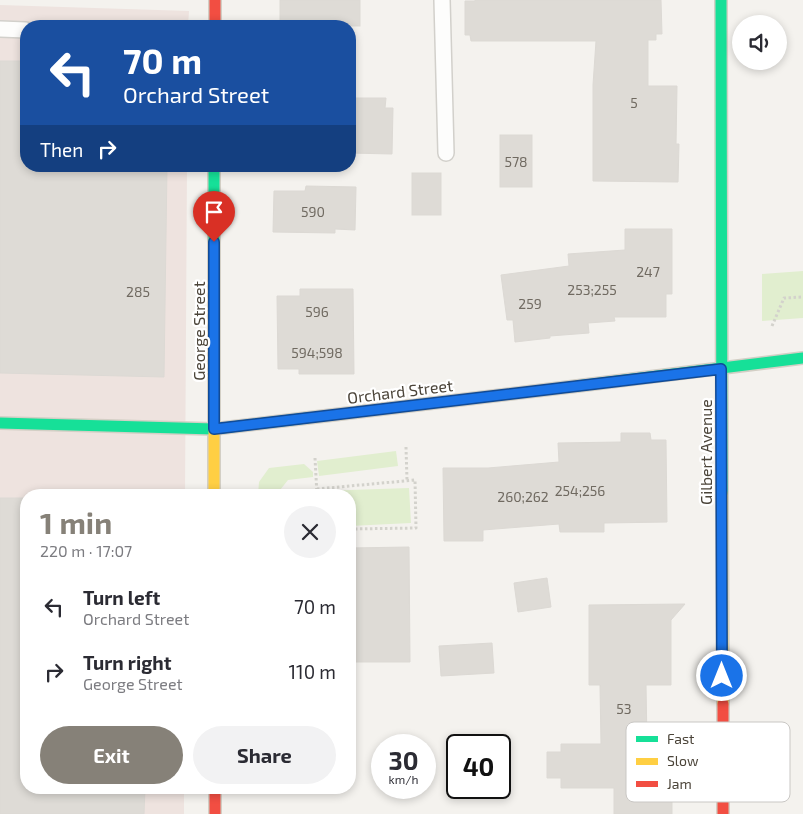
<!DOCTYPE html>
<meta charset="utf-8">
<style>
body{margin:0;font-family:"Exo 2",sans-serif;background:#f2f2f3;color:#2b2b33;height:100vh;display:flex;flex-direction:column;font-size:19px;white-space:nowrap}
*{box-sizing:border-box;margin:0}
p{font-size:16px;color:#7c7c81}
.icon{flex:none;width:28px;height:28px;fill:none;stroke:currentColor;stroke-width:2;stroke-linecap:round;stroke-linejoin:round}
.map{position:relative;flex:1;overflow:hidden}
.side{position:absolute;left:20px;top:489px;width:336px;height:305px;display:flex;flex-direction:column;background:#fff;border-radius:20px;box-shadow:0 2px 8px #0003}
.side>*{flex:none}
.top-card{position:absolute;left:20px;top:20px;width:336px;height:152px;border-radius:20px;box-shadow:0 2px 8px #0003;background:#1a4fa0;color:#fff;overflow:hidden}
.tools{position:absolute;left:732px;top:15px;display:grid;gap:10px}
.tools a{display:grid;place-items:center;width:55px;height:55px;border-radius:50%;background:#fff;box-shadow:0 2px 8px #0003;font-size:25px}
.speed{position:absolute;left:371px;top:734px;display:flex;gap:10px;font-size:25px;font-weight:700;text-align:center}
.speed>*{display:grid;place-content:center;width:65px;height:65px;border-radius:50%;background:#fff;box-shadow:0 2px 8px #0003;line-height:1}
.speed small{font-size:12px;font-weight:400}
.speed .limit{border:2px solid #111;border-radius:8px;background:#fff;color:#111}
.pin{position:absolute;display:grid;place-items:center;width:42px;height:42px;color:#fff;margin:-51px -21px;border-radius:50% 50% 50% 0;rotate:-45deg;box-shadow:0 0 5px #0007}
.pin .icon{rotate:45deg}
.me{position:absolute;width:55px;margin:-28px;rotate:0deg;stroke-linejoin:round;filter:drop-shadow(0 0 4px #0008)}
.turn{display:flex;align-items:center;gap:18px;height:105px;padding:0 20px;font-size:22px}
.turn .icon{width:65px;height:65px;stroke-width:2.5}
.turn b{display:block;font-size:35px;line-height:42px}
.then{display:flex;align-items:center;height:48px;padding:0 20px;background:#0003;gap:10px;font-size:19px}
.round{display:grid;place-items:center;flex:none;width:52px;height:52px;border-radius:26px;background:#f2f2f3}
.summary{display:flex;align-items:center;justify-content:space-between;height:85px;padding:0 20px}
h1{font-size:30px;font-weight:700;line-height:38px;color:#868178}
.cta{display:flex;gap:10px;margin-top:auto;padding:10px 20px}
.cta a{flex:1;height:58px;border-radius:30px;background:#868178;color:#fff;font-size:20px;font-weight:700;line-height:58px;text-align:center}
.cta a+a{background:#f2f2f3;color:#2b2b33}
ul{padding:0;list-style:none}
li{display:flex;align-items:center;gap:15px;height:65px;padding:0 20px}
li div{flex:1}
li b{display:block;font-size:19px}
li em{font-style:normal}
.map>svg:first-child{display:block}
.medical{fill:#eee3df}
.green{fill:#e1eecf}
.building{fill:#dedbd6;stroke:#dcd9d4}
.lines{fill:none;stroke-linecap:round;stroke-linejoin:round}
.lane-casing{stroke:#d2d0cb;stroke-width:18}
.fast-casing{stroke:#d3cfc5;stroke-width:14}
.slow-casing{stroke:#d3cfc5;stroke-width:14}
.jam-casing{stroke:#d3cfc5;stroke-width:14}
.path{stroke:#d3d2cc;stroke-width:3;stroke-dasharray:2.5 2.5;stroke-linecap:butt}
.lane{stroke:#fdfdfc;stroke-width:15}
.fast{stroke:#16e098;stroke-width:11}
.slow{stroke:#ffcf43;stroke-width:11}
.jam{stroke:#f24e42;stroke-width:11}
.route-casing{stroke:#114b97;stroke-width:12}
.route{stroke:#1a73e8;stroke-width:9}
.labels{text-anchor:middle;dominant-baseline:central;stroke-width:4.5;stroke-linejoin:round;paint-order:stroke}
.number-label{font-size:14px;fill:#706a61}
.street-label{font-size:16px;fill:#4b4439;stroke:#fff}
.key{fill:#fff;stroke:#c9c7c4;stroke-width:1}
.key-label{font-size:14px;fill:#4b4439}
</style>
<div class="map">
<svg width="803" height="814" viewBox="0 0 803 814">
<rect width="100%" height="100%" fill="#f4f2ee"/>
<!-- medical -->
<path class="medical" d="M 0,5 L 189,11 L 188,26 L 26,26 L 26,166 L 187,166 L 185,495 L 26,495 L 26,788 L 184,788 L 184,814 L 0,814 Z"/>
<!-- green -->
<g class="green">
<path d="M 803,271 L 803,318 L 762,321 L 762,274 Z"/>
<path d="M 396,451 L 398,466 L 319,476 L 317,461 Z"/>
<path d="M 304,464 L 313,472 L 313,477 L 288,480 L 276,495 L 258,495 L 259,482 L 269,468 Z"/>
<path d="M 409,488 L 411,523 L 350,526 L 350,495 L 321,495 L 320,491 Z"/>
</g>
<!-- building -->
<g class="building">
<rect x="280" y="0" width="80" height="26"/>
<path d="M 475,0 L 661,0 L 662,34 L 656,34 L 656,40 L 648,40 L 648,86 L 677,86 L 676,144 L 679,144 L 678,182 L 593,181 L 593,85 L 596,41 L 471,41 L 470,35 L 465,35 L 465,1 L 475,1 Z"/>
<path d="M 0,61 L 26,61 L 26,166 L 167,166 L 164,377 L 0,373 Z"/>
<path d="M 352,98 L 386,98 L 385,108 L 393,108 L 392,154 L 350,153 L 350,104 L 352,104 Z"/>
<rect x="500" y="135" width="32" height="52"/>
<rect x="412" y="173" width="29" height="42"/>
<path d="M 306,186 L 356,187 L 355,230 L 335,229 L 335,233 L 273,232 L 274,191 L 305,191 Z"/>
<path d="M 625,229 L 672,229 L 672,294 L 666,294 L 666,317 L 614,317 L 615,321 L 588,323 L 589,333 L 550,336 L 550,338 L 515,342 L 513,320 L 507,320 L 501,275 L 569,266 L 568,254 L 625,250 Z"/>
<path d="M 300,289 L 353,289 L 354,374 L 299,374 L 299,369 L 278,369 L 277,296 L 300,296 Z"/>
<path d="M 621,433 L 650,433 L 651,440 L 666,440 L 667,522 L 604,523 L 604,532 L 560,532 L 559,524 L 483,530 L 483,541 L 444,541 L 443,468 L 488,468 L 559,462 L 558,443 L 621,442 Z"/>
<path d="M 0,498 L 26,498 L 26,788 L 145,788 L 144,814 L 0,814 Z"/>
<path d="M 409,547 L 410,662 L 350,662 L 350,548 Z"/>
<path d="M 547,578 L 551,607 L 518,612 L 514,583 Z"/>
<path d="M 685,604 L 671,620 L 671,685 L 646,685 L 647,744 L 679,743 L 679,787 L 672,787 L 672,814 L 614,814 L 614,788 L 561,788 L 561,778 L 547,778 L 547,752 L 561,752 L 561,744 L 601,744 L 600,685 L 589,685 L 589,605 Z"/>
<path d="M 492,643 L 494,673 L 441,676 L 439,646 Z"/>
</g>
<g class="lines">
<defs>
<g id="lane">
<path d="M 442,0 L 446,153"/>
<path d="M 0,29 L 26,30"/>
</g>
<g id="fast">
<path d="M 721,0 L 722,493"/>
<path d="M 214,166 L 214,273"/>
<path d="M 577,386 L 803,358"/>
<path d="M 0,423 L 214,429 L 307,418"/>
</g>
<g id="slow">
<path d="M 214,273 L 214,495"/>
<path d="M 307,418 L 577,386"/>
<path d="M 722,493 L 723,704"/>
</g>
<g id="jam">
<path d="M 215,0 L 215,26"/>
<path d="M 723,704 L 723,814"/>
<path d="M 215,788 L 215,814"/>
</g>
</defs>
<!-- lane casing -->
<use href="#lane" class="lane-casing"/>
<!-- fast casing -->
<use href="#fast" class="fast-casing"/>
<!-- slow casing -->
<use href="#slow" class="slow-casing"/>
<!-- jam casing -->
<use href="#jam" class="jam-casing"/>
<!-- path -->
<g class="path">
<path d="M 772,326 L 784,298 L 803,297"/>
<path d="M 406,447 L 407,480"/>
<path d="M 315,458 L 317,495"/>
<path d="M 317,489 L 415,480 L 416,528 L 350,529"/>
</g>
<!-- lane -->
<use href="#lane" class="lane"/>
<!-- fast -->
<use href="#fast" class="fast"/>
<!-- slow -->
<use href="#slow" class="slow"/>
<!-- jam -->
<use href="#jam" class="jam"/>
</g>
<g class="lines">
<defs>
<path id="route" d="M 214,242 L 214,429 L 721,369 L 722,676"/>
</defs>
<!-- route casing -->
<use href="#route" class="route-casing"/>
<!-- route -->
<use href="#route" class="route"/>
</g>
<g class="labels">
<!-- number labels -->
<g class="number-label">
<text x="634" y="102">5</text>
<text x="516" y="161">578</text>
<text x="313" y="211">590</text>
<text x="648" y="271">247</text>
<text x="592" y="289">253;255</text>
<text x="138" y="291">285</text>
<text x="530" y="303">259</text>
<text x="317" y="311">596</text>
<text x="317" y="352">594;598</text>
<text x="580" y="490">254;256</text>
<text x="523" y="496">260;262</text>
<text x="624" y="708">53</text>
</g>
<!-- street labels -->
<g class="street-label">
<text transform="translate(198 331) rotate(-90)">George Street</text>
<text transform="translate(400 391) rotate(-7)">Orchard Street</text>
<text transform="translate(705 452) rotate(-90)">Gilbert Avenue</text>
</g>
</g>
<!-- legend -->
<rect x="626" y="722" width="164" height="80" rx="8" class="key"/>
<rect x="636" y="736" width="22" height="6" fill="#16e098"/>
<rect x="636" y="758" width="22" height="7" fill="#ffcf43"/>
<rect x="636" y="781" width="22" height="6" fill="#f24e42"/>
<g class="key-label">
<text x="667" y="744">Fast</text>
<text x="667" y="766">Slow</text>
<text x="667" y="789">Jam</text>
</g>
</svg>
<div class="tools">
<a><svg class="icon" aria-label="sound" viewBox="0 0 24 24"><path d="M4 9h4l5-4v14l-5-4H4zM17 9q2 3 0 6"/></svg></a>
</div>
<div class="speed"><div>30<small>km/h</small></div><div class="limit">40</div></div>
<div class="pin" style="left:214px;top:242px;background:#d93025"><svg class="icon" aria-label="arrive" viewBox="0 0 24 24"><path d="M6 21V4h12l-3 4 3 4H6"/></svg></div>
<svg class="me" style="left:722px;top:676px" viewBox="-20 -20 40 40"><circle r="17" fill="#1a73e8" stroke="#fff" stroke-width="3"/><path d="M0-11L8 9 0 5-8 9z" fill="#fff"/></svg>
<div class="top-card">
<div class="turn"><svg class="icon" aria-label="left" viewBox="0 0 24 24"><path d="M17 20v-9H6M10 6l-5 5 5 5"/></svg><div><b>70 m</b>Orchard Street</div></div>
<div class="then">Then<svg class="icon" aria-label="right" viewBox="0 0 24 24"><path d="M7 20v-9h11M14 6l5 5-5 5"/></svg></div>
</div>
<section class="side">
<div class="summary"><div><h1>1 min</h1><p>220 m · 17:07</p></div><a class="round"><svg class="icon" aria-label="close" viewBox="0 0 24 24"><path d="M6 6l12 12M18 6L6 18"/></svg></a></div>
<ul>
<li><svg class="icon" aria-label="left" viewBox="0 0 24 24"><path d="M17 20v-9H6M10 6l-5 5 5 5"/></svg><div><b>Turn left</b><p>Orchard Street</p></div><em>70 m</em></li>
<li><svg class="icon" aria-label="right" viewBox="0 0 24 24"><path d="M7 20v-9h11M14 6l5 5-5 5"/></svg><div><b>Turn right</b><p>George Street</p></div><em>110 m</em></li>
</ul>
<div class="cta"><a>Exit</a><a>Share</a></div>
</section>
</div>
